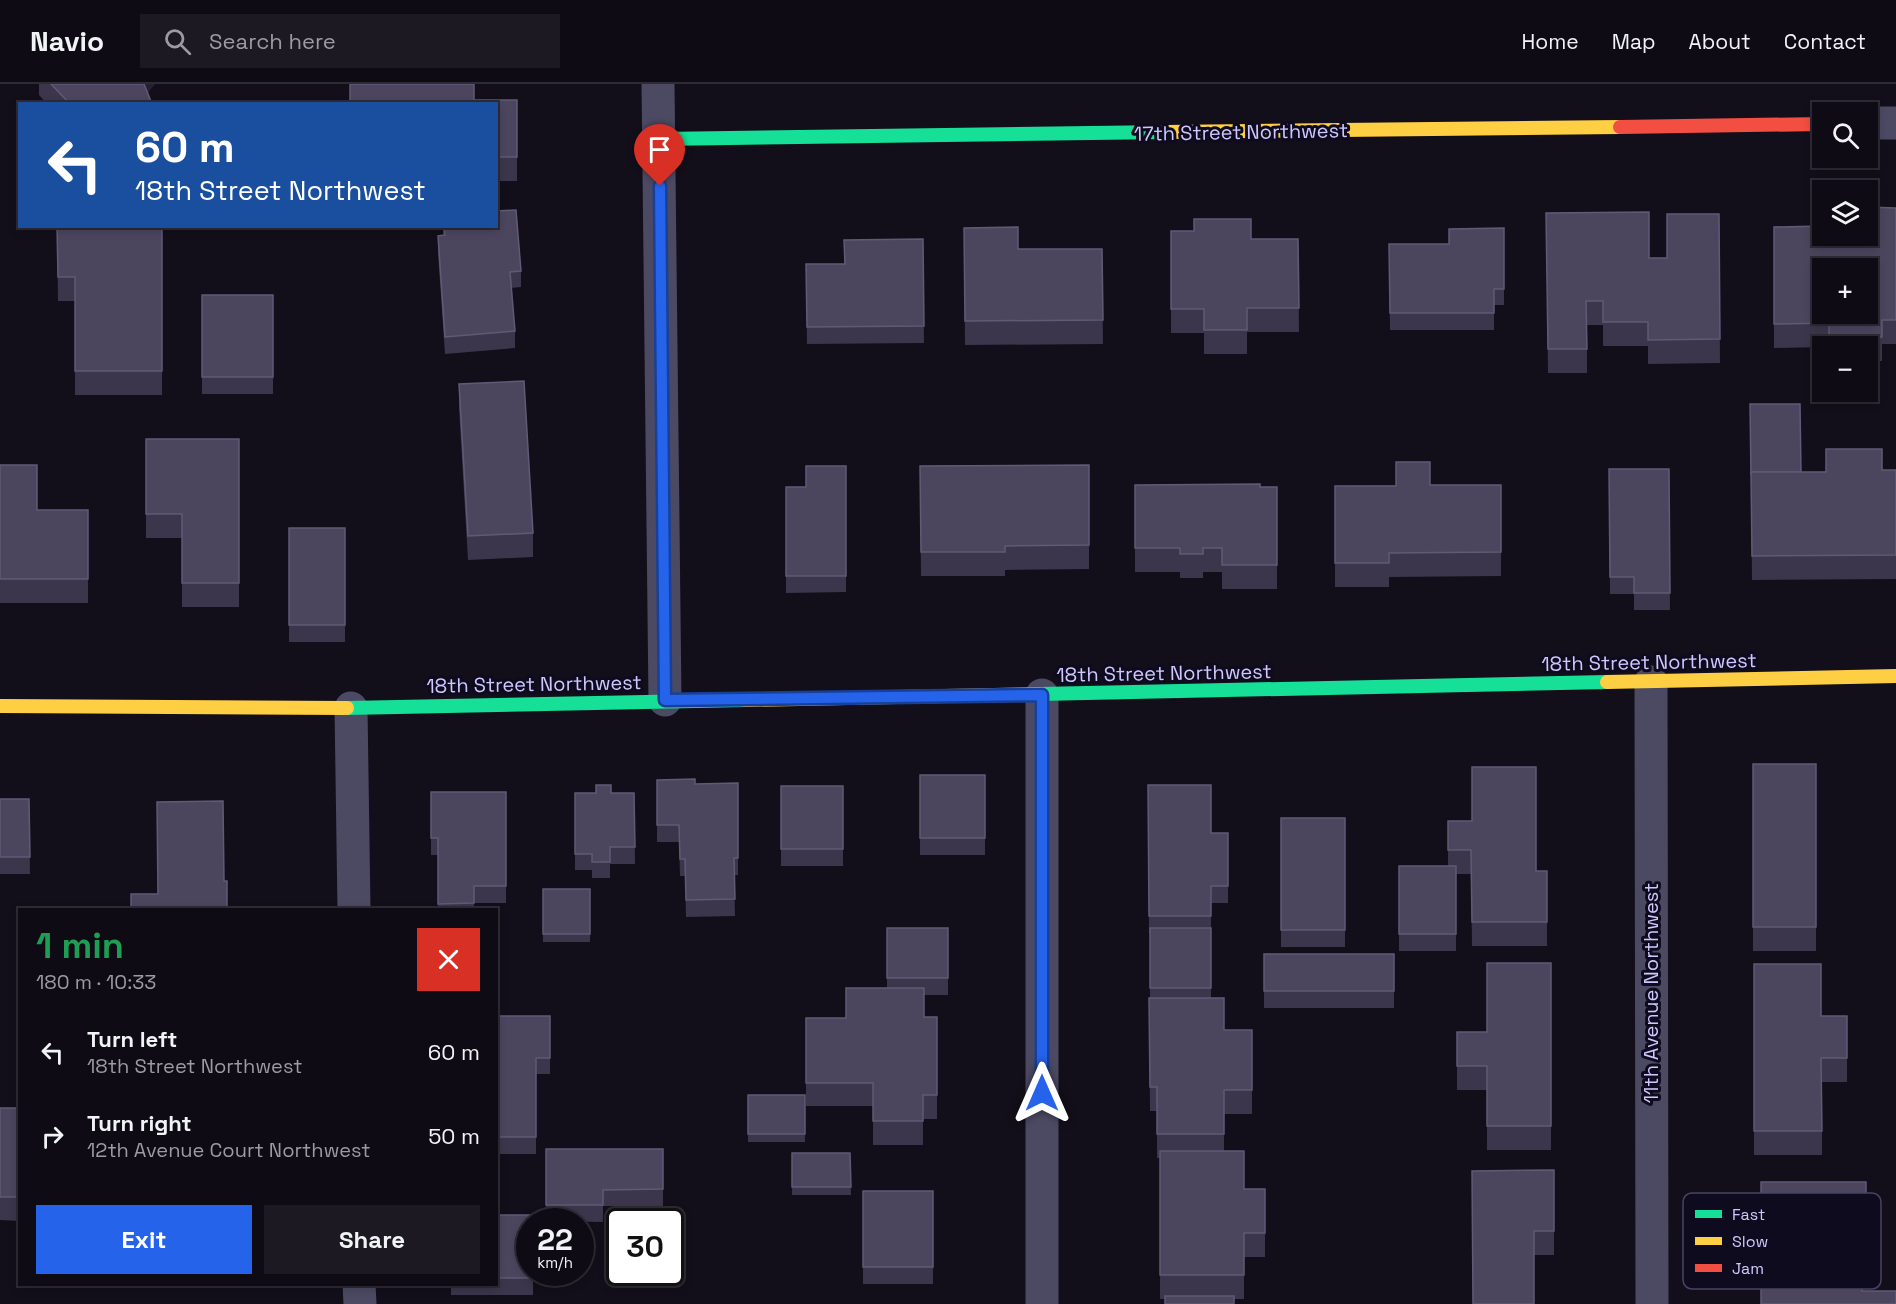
<!DOCTYPE html>
<meta charset="utf-8">
<style>
body{margin:0;font-family:"Space Grotesk",sans-serif;background:#1c1922;color:#f1f3f6;height:100vh;display:flex;flex-direction:column;font-size:22px;white-space:nowrap}
*{box-sizing:border-box;margin:0}
p{font-size:20px;color:#9b9ba0}
.icon{flex:none;width:33px;height:33px;fill:none;stroke:currentColor;stroke-width:2;stroke-linecap:round;stroke-linejoin:round}
.map{position:relative;flex:1;overflow:hidden}
.details{position:absolute;left:18px;top:824px;width:480px;height:378px;display:flex;flex-direction:column;background:#0e0b14;border-radius:0px;box-shadow:0 3px 9px #0003,0 0 0 2px #2e2b34}
.details>*{flex:none}
.banner{position:absolute;left:18px;top:18px;width:480px;height:126px;border-radius:0px;box-shadow:0 3px 9px #0003,0 0 0 2px #2e2b34;background:#1a4fa0;color:#fff;overflow:hidden}
.controls{position:absolute;left:1812px;top:18px;display:grid;gap:12px}
.controls a{display:grid;place-items:center;width:66px;height:66px;border-radius:0px;background:#0e0b14;box-shadow:0 3px 9px #0003,0 0 0 2px #2e2b34;font-size:30px}
.speed{position:absolute;left:516px;top:1124px;display:flex;gap:12px;font-size:30px;font-weight:700;text-align:center}
.speed>*{display:grid;place-content:center;width:78px;height:78px;border-radius:50%;background:#0e0b14;box-shadow:0 3px 9px #0003,0 0 0 2px #2e2b34;line-height:1}
.speed small{font-size:15px;font-weight:400}
.speed .limit{border:3px solid #111;border-radius:9px;background:#fff;color:#111}
.pin{position:absolute;display:grid;place-items:center;width:51px;height:51px;color:#fff;margin:-62px -26px;border-radius:50% 50% 50% 0;rotate:-45deg;box-shadow:0 0 6px #0007}
.pin .icon{rotate:45deg}
.me{position:absolute;width:66px;margin:-33px;rotate:0deg;stroke-linejoin:round;filter:drop-shadow(0 0 4px #0008)}
.turn{display:flex;align-items:center;gap:21px;height:126px;padding:0 18px;font-size:27px}
.turn .icon{width:78px;height:78px;stroke-width:2.5}
.turn b{display:block;font-size:42px;line-height:51px}
.round{display:grid;place-items:center;flex:none;width:63px;height:63px;border-radius:0px;background:#1c1922}
.summary{display:flex;align-items:center;justify-content:space-between;height:102px;padding:0 18px}
h1{font-size:36px;font-weight:800;line-height:45px;color:#1e9e55}
.cta{display:flex;gap:12px;margin-top:auto;padding:12px 18px}
.cta a{flex:1;height:69px;border-radius:0px;background:#2563eb;color:#fff;font-size:24px;font-weight:800;line-height:69px;text-align:center}
.cta a+a{background:#1c1922;color:#f1f3f6}
ul{padding:0;list-style:none}
li{display:flex;align-items:center;gap:18px;height:84px;padding:0 18px}
li div{flex:1}
li b{display:block;font-size:22px}
li em{font-style:normal}
header{display:flex;align-items:center;gap:36px;box-sizing:border-box;height:84px;padding:0 30px;background:#0e0b14;border-bottom:2px solid #2e2b34}
header strong{font-size:28px}
nav{display:flex;gap:33px;margin-inline-start:auto;font-size:21px}
.search{width:420px;height:54px;background:#1c1922;display:flex;align-items:center;gap:15px;box-sizing:border-box;padding:0 21px;border-radius:0px;color:#9b9ba0;font-size:22px}
.map>svg:first-child{display:block}
.lines{fill:none;stroke-linecap:round;stroke-linejoin:round}
.street{stroke:#4c4a63;stroke-width:33}
.fast{stroke:#16e098;stroke-width:14}
.slow{stroke:#ffcf43;stroke-width:14}
.jam{stroke:#f24e42;stroke-width:14}
.wall{fill:#3b364b}
.shaded-wall{fill:#24202f}
.building{fill:#4b465e;stroke:#605a77;stroke-width:1.5;fill-rule:evenodd}
.route-casing{stroke:#184099;stroke-width:15}
.route{stroke:#2563eb;stroke-width:10}
.labels{text-anchor:middle;dominant-baseline:central;stroke-width:6;stroke-linejoin:round;paint-order:stroke}
.street-label{font-size:20px;fill:#cfc8ff;stroke:#0f0b1e}
.key{fill:#0f0b1e;stroke:#494462;stroke-width:1.5}
.key-label{font-size:16px;fill:#cfc8ff}
</style>
<header>
<strong>Navio</strong>
<div class="search"><svg class="icon" aria-label="search" viewBox="0 0 24 24"><circle cx="10" cy="10" r="6"/><path d="M15 15l6 6"/></svg>Search here</div>
<nav><a>Home</a><a>Map</a><a>About</a><a>Contact</a></nav>
</header>
<div class="map">
<svg width="1896" height="1220" viewBox="0 0 1896 1220">
<rect width="100%" height="100%" fill="#120f1a"/>
<g class="lines">
<!-- street -->
<g class="street">
<path d="M 658,0 L 665,616"/>
<path d="M 1868,39 L 1896,39"/>
<path d="M 1651,598 L 1652,1220"/>
<path d="M 1042,611 L 1042,1220"/>
<path d="M 351,624 L 354,825"/>
<path d="M 359,1200 L 360,1220"/>
</g>
<!-- fast -->
<g class="fast">
<path d="M 660,55 L 1166,48"/>
<path d="M 1040,610 L 1607,598"/>
<path d="M 347,624 L 745,616"/>
</g>
<!-- slow -->
<g class="slow">
<path d="M 1166,48 L 1620,43"/>
<path d="M 1607,598 L 1896,592"/>
<path d="M 745,616 L 1040,610"/>
<path d="M 0,622 L 347,624"/>
</g>
<!-- jam -->
<path class="jam" d="M 1620,43 L 1822,40"/>
</g>
<!-- wall -->
<g class="wall">
<path d="M 39,0 L 155,0 L 148,8 L 152,20 L 47,20 L 39,11 Z"/>
<path d="M 474,16 L 517,16 L 517,97 L 496,97 L 496,20 Z"/>
<path d="M 1896,124 L 1896,260 L 1882,260 L 1882,277 L 1868,277 L 1868,262 L 1774,264 L 1774,143 L 1822,152 Z"/>
<path d="M 1546,129 L 1649,174 L 1667,174 L 1719,130 L 1720,279 L 1648,280 L 1648,262 L 1603,262 L 1603,241 L 1587,241 L 1587,289 L 1548,289 Z"/>
<path d="M 57,142 L 162,142 L 162,311 L 75,311 L 75,217 L 58,217 Z"/>
<path d="M 443,142 L 496,142 L 521,187 L 521,203 L 511,204 L 515,247 L 515,264 L 445,270 L 438,169 L 438,152 L 443,152 Z"/>
<path d="M 964,144 L 1018,165 L 1102,165 L 1103,260 L 965,261 Z"/>
<path d="M 1504,144 L 1504,221 L 1494,221 L 1494,246 L 1390,246 L 1389,160 L 1449,160 Z"/>
<path d="M 1171,147 L 1251,155 L 1298,155 L 1299,248 L 1247,248 L 1247,270 L 1204,270 L 1204,249 L 1171,249 Z"/>
<path d="M 923,155 L 924,259 L 807,260 L 806,180 L 844,180 L 844,156 Z"/>
<rect x="202" y="211" width="71" height="99"/>
<path d="M 459,300 L 533,449 L 533,473 L 468,476 L 459,324 Z"/>
<path d="M 1750,320 L 1801,388 L 1896,386 L 1896,495 L 1752,496 Z"/>
<path d="M 146,355 L 239,355 L 239,523 L 182,523 L 182,454 L 146,454 Z"/>
<path d="M 0,381 L 37,426 L 88,426 L 88,519 L 0,519 Z"/>
<path d="M 1089,381 L 1089,485 L 1005,486 L 1005,492 L 921,492 L 920,382 Z"/>
<path d="M 806,382 L 846,382 L 846,508 L 786,509 L 786,403 L 806,403 Z"/>
<path d="M 1609,385 L 1669,385 L 1670,526 L 1634,526 L 1634,510 L 1610,510 Z"/>
<path d="M 1135,401 L 1277,403 L 1277,505 L 1222,505 L 1222,488 L 1203,488 L 1203,494 L 1180,494 L 1180,488 L 1135,488 Z"/>
<path d="M 1430,401 L 1501,401 L 1501,492 L 1389,493 L 1389,503 L 1335,503 L 1335,402 Z"/>
<rect x="289" y="444" width="56" height="114"/>
<rect x="1753" y="680" width="63" height="187"/>
<rect x="920" y="691" width="65" height="80"/>
<path d="M 657,696 L 695,700 L 738,699 L 738,791 L 734,791 L 735,832 L 686,833 L 685,792 L 680,792 L 679,758 L 657,758 Z"/>
<path d="M 1148,701 L 1211,749 L 1228,749 L 1228,819 L 1211,819 L 1211,914 L 1224,946 L 1252,946 L 1252,1030 L 1224,1030 L 1224,1067 L 1244,1105 L 1265,1105 L 1265,1173 L 1244,1173 L 1244,1215 L 1160,1215 L 1160,1074 L 1157,1074 L 1157,1027 L 1150,1027 L 1149,914 L 1150,914 L 1150,849 L 1149,849 Z"/>
<rect x="781" y="702" width="62" height="80"/>
<path d="M 431,708 L 506,708 L 506,819 L 474,819 L 474,825 L 438,825 L 438,771 L 431,771 Z"/>
<path d="M 575,709 L 634,709 L 635,780 L 610,780 L 610,794 L 592,794 L 592,786 L 575,786 Z"/>
<path d="M 0,715 L 29,715 L 30,790 L 0,790 Z"/>
<rect x="1281" y="734" width="64" height="129"/>
<path d="M 1448,737 L 1536,787 L 1547,787 L 1547,862 L 1472,862 L 1471,790 L 1456,790 L 1456,867 L 1399,867 L 1399,782 L 1448,782 Z"/>
<rect x="543" y="805" width="47" height="53"/>
<path d="M 887,844 L 948,844 L 948,911 L 924,911 L 924,933 L 937,933 L 937,1035 L 923,1035 L 923,1061 L 873,1061 L 873,1022 L 806,1022 L 806,934 L 846,934 L 887,904 Z"/>
<rect x="1264" y="870" width="130" height="54"/>
<path d="M 1551,879 L 1551,1066 L 1487,1066 L 1487,1006 L 1457,1006 L 1457,948 L 1487,948 Z"/>
<path d="M 1754,880 L 1821,932 L 1847,932 L 1847,998 L 1822,998 L 1822,1071 L 1754,1071 Z"/>
<path d="M 496,932 L 550,932 L 550,990 L 536,990 L 536,1070 L 496,1070 Z"/>
<rect x="748" y="1011" width="57" height="47"/>
<path d="M 0,1024 L 20,1024 L 20,1137 L 0,1136 Z"/>
<path d="M 546,1065 L 663,1065 L 663,1122 L 603,1122 L 603,1138 L 546,1137 Z"/>
<path d="M 792,1069 L 850,1069 L 851,1111 L 792,1111 Z"/>
<path d="M 1554,1086 L 1554,1171 L 1534,1171 L 1473,1220 Z"/>
<path d="M 1866,1098 L 1866,1171 L 1862,1171 L 1862,1207 L 1761,1220 Z"/>
<rect x="863" y="1107" width="70" height="93"/>
<path d="M 496,1131 L 533,1188 L 533,1211 L 451,1211 L 451,1200 L 496,1200 Z"/>
</g>
<!-- shaded-wall -->
<path class="shaded-wall" d="M 141,0 L 155,0 L 141,15 Z"/>
<!-- building -->
<g class="building">
<path d="M 51,0 L 144,0 L 152,20 L 70,20 Z"/>
<path d="M 350,0 L 474,0 L 474,16 L 517,16 L 517,73 L 496,73 L 496,20 L 350,20 Z"/>
<path d="M 1868,123 L 1896,124 L 1896,236 L 1882,236 L 1882,253 L 1829,254 L 1829,239 L 1774,240 L 1774,143 L 1822,142 L 1822,152 L 1868,152 ZM 1822,184 L 1868,184 L 1868,230 L 1822,230 Z"/>
<path d="M 516,126 L 521,187 L 510,188 L 515,247 L 445,253 L 438,152 L 445,151 L 444,142 L 496,142 L 496,127 Z"/>
<path d="M 1649,128 L 1649,174 L 1667,174 L 1667,130 L 1719,130 L 1720,255 L 1648,256 L 1648,238 L 1603,238 L 1603,217 L 1586,217 L 1587,265 L 1548,265 L 1546,129 Z"/>
<path d="M 1194,135 L 1251,135 L 1251,155 L 1298,155 L 1299,224 L 1247,224 L 1247,246 L 1204,246 L 1204,225 L 1171,225 L 1171,147 L 1194,147 Z"/>
<path d="M 57,142 L 162,142 L 162,287 L 75,287 L 75,193 L 58,193 Z"/>
<path d="M 1018,143 L 1018,165 L 1102,165 L 1103,236 L 965,237 L 964,144 Z"/>
<path d="M 1504,144 L 1504,205 L 1494,205 L 1494,229 L 1390,229 L 1389,160 L 1449,160 L 1449,145 Z"/>
<path d="M 923,155 L 924,242 L 807,243 L 806,180 L 845,180 L 844,156 Z"/>
<rect x="202" y="211" width="71" height="82"/>
<path d="M 524,297 L 533,449 L 468,452 L 459,300 Z"/>
<path d="M 1750,320 L 1800,320 L 1801,388 L 1751,388 L 1751,391 Z"/>
<path d="M 146,355 L 239,355 L 239,499 L 182,499 L 182,430 L 146,430 Z"/>
<path d="M 1826,365 L 1882,365 L 1882,386 L 1896,386 L 1896,471 L 1752,472 L 1751,388 L 1826,388 Z"/>
<path d="M 1396,378 L 1430,378 L 1430,401 L 1501,401 L 1501,468 L 1389,469 L 1389,479 L 1335,479 L 1335,402 L 1396,402 Z"/>
<path d="M 0,381 L 37,381 L 37,426 L 88,426 L 88,495 L 0,495 Z"/>
<path d="M 1089,381 L 1089,461 L 1005,462 L 1005,468 L 921,468 L 920,382 Z"/>
<path d="M 806,382 L 846,382 L 846,492 L 786,492 L 786,403 L 806,403 Z"/>
<path d="M 1609,385 L 1669,385 L 1670,509 L 1634,509 L 1634,493 L 1610,493 Z"/>
<path d="M 1260,400 L 1260,403 L 1277,403 L 1277,481 L 1222,481 L 1222,464 L 1203,464 L 1203,470 L 1180,470 L 1180,464 L 1135,464 L 1135,401 Z"/>
<rect x="289" y="444" width="56" height="97"/>
<rect x="1753" y="680" width="63" height="163"/>
<path d="M 1472,683 L 1536,683 L 1536,787 L 1547,787 L 1547,838 L 1472,838 L 1471,766 L 1448,766 L 1448,737 L 1472,737 Z"/>
<rect x="920" y="691" width="65" height="63"/>
<path d="M 695,695 L 695,700 L 738,699 L 738,774 L 734,774 L 735,815 L 686,816 L 685,775 L 680,775 L 679,741 L 657,741 L 657,696 Z"/>
<path d="M 596,701 L 611,701 L 611,709 L 634,709 L 635,763 L 610,763 L 610,778 L 592,778 L 592,770 L 575,770 L 575,709 L 596,709 Z"/>
<path d="M 1148,701 L 1211,701 L 1211,749 L 1228,749 L 1228,802 L 1211,802 L 1211,832 L 1149,832 Z"/>
<rect x="781" y="702" width="62" height="63"/>
<path d="M 431,708 L 506,708 L 506,802 L 474,802 L 474,819 L 438,820 L 438,754 L 431,754 Z"/>
<path d="M 0,715 L 29,715 L 30,773 L 0,773 Z"/>
<path d="M 223,717 L 224,797 L 227,797 L 227,825 L 131,825 L 131,810 L 158,810 L 157,718 Z"/>
<rect x="1281" y="734" width="64" height="112"/>
<rect x="1399" y="782" width="57" height="68"/>
<rect x="543" y="805" width="47" height="45"/>
<rect x="887" y="844" width="61" height="50"/>
<rect x="1150" y="844" width="61" height="60"/>
<rect x="1264" y="870" width="130" height="37"/>
<path d="M 1487,879 L 1551,879 L 1551,1042 L 1487,1042 L 1487,982 L 1457,982 L 1457,948 L 1487,948 Z"/>
<path d="M 1754,880 L 1821,880 L 1821,932 L 1847,932 L 1847,974 L 1821,974 L 1822,1047 L 1754,1047 Z"/>
<path d="M 846,904 L 924,904 L 924,933 L 937,933 L 937,1011 L 923,1011 L 923,1037 L 873,1037 L 873,999 L 806,999 L 806,934 L 846,934 Z"/>
<path d="M 1149,914 L 1224,914 L 1224,946 L 1252,946 L 1252,1006 L 1224,1006 L 1224,1050 L 1157,1050 L 1157,1003 L 1150,1003 Z"/>
<path d="M 496,932 L 550,932 L 550,974 L 536,974 L 536,1053 L 496,1053 Z"/>
<rect x="748" y="1011" width="57" height="39"/>
<rect x="0" y="1024" width="20" height="89"/>
<path d="M 546,1065 L 663,1065 L 663,1105 L 603,1106 L 603,1121 L 546,1121 Z"/>
<path d="M 1160,1067 L 1244,1067 L 1244,1105 L 1265,1105 L 1265,1149 L 1244,1149 L 1244,1191 L 1160,1191 Z"/>
<path d="M 792,1069 L 850,1069 L 851,1103 L 792,1103 Z"/>
<path d="M 1554,1086 L 1554,1147 L 1534,1147 L 1534,1220 L 1473,1220 L 1472,1087 Z"/>
<path d="M 1761,1098 L 1866,1098 L 1866,1147 L 1838,1147 L 1838,1166 L 1862,1166 L 1862,1207 L 1896,1207 L 1896,1220 L 1761,1220 Z"/>
<rect x="863" y="1107" width="70" height="76"/>
<path d="M 496,1131 L 533,1131 L 533,1137 L 530,1137 L 530,1188 L 533,1188 L 533,1194 L 496,1194 Z"/>
<rect x="1165" y="1212" width="69" height="8"/>
</g>
<g class="lines">
<defs>
<path id="route" d="M 660,102 L 665,616 L 1042,611 L 1042,1009"/>
</defs>
<!-- route casing -->
<use href="#route" class="route-casing"/>
<!-- route -->
<use href="#route" class="route"/>
</g>
<g class="labels">
<!-- street labels -->
<g class="street-label">
<text transform="translate(1241 48) rotate(-1)">17th Street Northwest</text>
<text transform="translate(1649 578) rotate(-1)">18th Street Northwest</text>
<text transform="translate(1164 589) rotate(-1)">18th Street Northwest</text>
<text transform="translate(534 600) rotate(-1)">18th Street Northwest</text>
<text transform="translate(1651 909) rotate(-90)">11th Avenue Northwest</text>
</g>
</g>
<!-- legend -->
<rect x="1683" y="1109" width="198" height="96" rx="9" class="key"/>
<rect x="1695" y="1126" width="27" height="8" fill="#16e098"/>
<rect x="1695" y="1153" width="27" height="8" fill="#ffcf43"/>
<rect x="1695" y="1180" width="27" height="8" fill="#f24e42"/>
<g class="key-label">
<text x="1732" y="1136">Fast</text>
<text x="1732" y="1163">Slow</text>
<text x="1732" y="1190">Jam</text>
</g>
</svg>
<div class="controls">
<a><svg class="icon" aria-label="search" viewBox="0 0 24 24"><circle cx="10" cy="10" r="6"/><path d="M15 15l6 6"/></svg></a>
<a><svg class="icon" aria-label="layers" viewBox="0 0 24 24"><path d="M12 4l9 5-9 5-9-5zM3 14l9 5 9-5"/></svg></a>
<a>+</a>
<a>−</a>
</div>
<div class="speed"><div>22<small>km/h</small></div><div class="limit">30</div></div>
<div class="pin" style="left:660px;top:102px;background:#d93025"><svg class="icon" aria-label="arrive" viewBox="0 0 24 24"><path d="M6 21V4h12l-3 4 3 4H6"/></svg></div>
<svg class="me" style="left:1042px;top:1009px" viewBox="-20 -20 40 40"><path d="M0-17L14 15 0 8-14 15z" fill="#2563eb" stroke="#fff" stroke-width="4"/></svg>
<div class="banner">
<div class="turn"><svg class="icon" aria-label="left" viewBox="0 0 24 24"><path d="M17 20v-9H6M10 6l-5 5 5 5"/></svg><div><b>60 m</b>18th Street Northwest</div></div>
</div>
<section class="details">
<div class="summary"><div><h1>1 min</h1><p>180 m · 10:33</p></div><a class="round" style="background:#d93025;color:#fff"><svg class="icon" aria-label="close" viewBox="0 0 24 24"><path d="M6 6l12 12M18 6L6 18"/></svg></a></div>
<ul>
<li><svg class="icon" aria-label="left" viewBox="0 0 24 24"><path d="M17 20v-9H6M10 6l-5 5 5 5"/></svg><div><b>Turn left</b><p>18th Street Northwest</p></div><em>60 m</em></li>
<li><svg class="icon" aria-label="right" viewBox="0 0 24 24"><path d="M7 20v-9h11M14 6l5 5-5 5"/></svg><div><b>Turn right</b><p>12th Avenue Court Northwest</p></div><em>50 m</em></li>
</ul>
<div class="cta"><a>Exit</a><a>Share</a></div>
</section>
</div>
